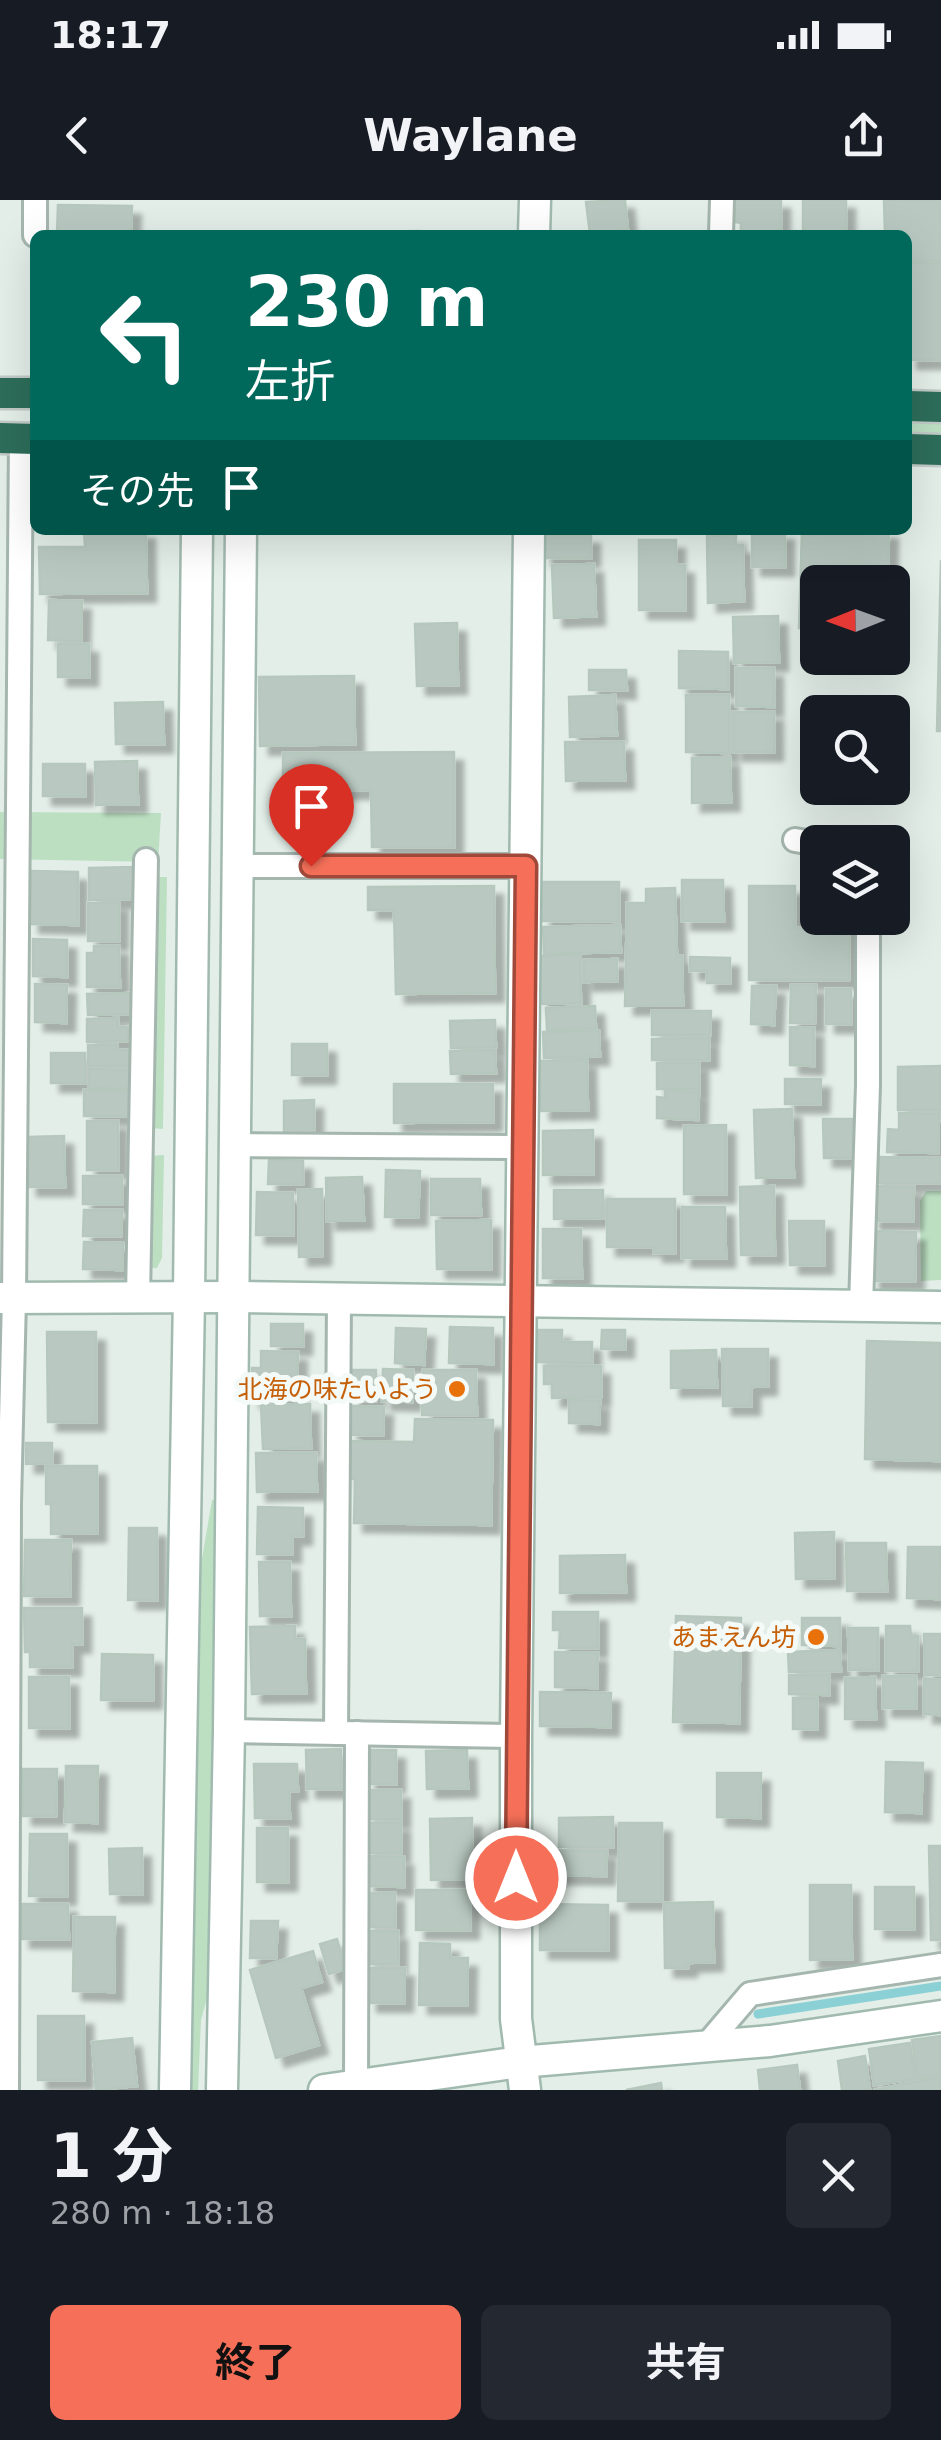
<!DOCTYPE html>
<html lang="ja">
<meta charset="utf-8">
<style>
body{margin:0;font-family:"DejaVu Sans","Noto Sans JP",sans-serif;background:#242831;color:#f1f3f6;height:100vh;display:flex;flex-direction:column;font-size:38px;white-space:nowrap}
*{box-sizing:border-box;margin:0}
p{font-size:32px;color:#9ea1a6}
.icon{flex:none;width:55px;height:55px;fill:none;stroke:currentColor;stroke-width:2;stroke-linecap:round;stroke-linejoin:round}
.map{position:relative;height:1890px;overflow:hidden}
.panel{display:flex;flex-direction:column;background:#171b24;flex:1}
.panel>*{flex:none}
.top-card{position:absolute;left:30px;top:30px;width:882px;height:305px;border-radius:15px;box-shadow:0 10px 40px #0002;background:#00695c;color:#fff;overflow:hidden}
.needle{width:65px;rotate:269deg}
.tools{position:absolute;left:800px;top:365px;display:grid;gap:20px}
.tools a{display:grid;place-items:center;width:110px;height:110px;border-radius:15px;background:#171b24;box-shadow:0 10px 40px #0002;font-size:50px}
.pin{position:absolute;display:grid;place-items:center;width:85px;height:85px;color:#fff;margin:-102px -42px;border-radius:50% 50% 50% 0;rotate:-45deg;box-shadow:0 0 10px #0007}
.pin .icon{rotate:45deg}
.me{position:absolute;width:110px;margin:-55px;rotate:0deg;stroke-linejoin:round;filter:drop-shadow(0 0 8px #0008)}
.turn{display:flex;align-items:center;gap:35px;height:210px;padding:0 50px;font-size:45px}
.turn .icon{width:130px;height:130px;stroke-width:2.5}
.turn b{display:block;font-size:70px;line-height:85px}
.then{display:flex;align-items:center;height:95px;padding:0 50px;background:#0003;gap:20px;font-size:38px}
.round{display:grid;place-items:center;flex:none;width:105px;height:105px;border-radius:15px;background:#242831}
.head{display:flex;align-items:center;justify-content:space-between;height:170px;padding:0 50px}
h1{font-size:60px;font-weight:700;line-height:75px}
.action{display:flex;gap:20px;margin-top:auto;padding:20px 50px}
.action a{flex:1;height:115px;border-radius:15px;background:#f67059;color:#111;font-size:40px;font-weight:700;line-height:115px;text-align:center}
.action a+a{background:#242831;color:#f1f3f6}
.status{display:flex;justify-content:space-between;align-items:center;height:70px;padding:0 50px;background:#171b24;direction:ltr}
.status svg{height:28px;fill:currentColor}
header{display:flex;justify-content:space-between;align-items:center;height:130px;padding:0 50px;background:#171b24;font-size:45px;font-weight:700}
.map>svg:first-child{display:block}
.green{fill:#bcdfc2}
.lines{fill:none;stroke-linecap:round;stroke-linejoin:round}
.stream{stroke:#8ad0d4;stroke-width:9}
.building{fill:#b9c9c1;stroke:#b6c8be;stroke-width:2.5;filter:url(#shadow)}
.street-casing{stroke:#a5b6af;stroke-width:28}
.secondary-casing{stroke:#a1baaf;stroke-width:35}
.highway-casing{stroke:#c1cac6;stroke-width:35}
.street{stroke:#fff;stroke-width:22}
.secondary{stroke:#fff;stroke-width:30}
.highway{stroke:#2d6d5a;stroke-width:30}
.route-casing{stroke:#a0493a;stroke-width:25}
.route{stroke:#f67059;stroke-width:18}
.food-dot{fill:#e8710a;stroke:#f4faf7;stroke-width:4}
.labels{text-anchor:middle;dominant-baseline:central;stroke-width:10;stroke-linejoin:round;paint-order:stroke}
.food-label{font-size:25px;fill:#c56008;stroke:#f4faf7;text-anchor:end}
</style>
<div class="status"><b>18:17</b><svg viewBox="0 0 49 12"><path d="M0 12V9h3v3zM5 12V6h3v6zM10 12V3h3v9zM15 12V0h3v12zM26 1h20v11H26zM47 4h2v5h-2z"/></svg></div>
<header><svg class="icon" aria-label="back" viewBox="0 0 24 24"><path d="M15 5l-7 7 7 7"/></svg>Waylane<svg class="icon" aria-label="share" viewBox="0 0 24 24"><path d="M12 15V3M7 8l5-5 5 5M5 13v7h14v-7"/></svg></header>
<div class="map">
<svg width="941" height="1890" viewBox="0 0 941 1890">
<defs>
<filter id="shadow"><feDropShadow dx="9" dy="9" stdDeviation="2.5" flood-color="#0004"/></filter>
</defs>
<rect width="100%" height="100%" fill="#e3eee8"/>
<!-- green -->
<g class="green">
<path d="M 908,220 L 941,221 L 941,235 L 908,234 Z"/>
<path d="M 0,612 L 161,613 L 158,662 L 0,659 Z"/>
<path d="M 153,677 L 167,677 L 163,929 L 149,928 Z"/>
<path d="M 164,955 L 162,1058 L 157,1068 L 149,1068 L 149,956 Z"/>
<path d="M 926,991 L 941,991 L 941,1080 L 921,1081 L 920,1001 Z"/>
<path d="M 218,1299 L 207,1798 L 201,1820 L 198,1890 L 188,1890 L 197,1387 L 212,1300 Z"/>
</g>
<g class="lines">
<!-- stream -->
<path class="stream" d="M 758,1814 L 941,1786"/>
</g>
<!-- building -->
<g class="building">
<path d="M 625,0 L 628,30 L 590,34 L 586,2 Z"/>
<path d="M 735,0 L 781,0 L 781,33 L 741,33 L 741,23 L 735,22 Z"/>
<rect x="803" y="0" width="43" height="35"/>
<path d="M 884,0 L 941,0 L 941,60 L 908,61 L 908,35 L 885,35 Z"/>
<path d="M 58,5 L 132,6 L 131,35 L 57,35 Z"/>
<path d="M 420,31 L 442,35 L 366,35 L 366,32 Z"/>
<rect x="908" y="63" width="33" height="97"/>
<path d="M 84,330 L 146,330 L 147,393 L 40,394 L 39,347 L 85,347 Z"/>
<path d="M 802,330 L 889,330 L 888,382 L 818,382 L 818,429 L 799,428 Z"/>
<path d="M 785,331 L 785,367 L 752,367 L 752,332 Z"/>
<path d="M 542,335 L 591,335 L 591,358 L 543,358 Z"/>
<path d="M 736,335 L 736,345 L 743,345 L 744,401 L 708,403 L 707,336 Z"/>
<path d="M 639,340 L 676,340 L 676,365 L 685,365 L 685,410 L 639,410 Z"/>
<path d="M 941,360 L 941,531 L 937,531 Z"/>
<path d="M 594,364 L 596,416 L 554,418 L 552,365 Z"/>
<path d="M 49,400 L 82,401 L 81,441 L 48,440 Z"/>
<path d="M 778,416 L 779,462 L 734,463 L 733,417 Z"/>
<path d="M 457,423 L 458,485 L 417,486 L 415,424 Z"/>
<rect x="58" y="444" width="31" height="33"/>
<path d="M 679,451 L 728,452 L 728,489 L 679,488 Z"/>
<path d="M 736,468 L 774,468 L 774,507 L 736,506 Z"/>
<path d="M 589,470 L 626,470 L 627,490 L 589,490 Z"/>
<path d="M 354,476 L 355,544 L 260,546 L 259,477 Z"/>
<path d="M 615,495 L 617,535 L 570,537 L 569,497 Z"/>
<path d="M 686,495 L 729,495 L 729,553 L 686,552 Z"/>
<path d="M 163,502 L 164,544 L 116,544 L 115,503 Z"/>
<rect x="733" y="512" width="41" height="40"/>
<path d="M 565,542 L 624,542 L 625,580 L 566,581 Z"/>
<path d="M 454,552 L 454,647 L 372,647 L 371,590 L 283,590 L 283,553 Z"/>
<path d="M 730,557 L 731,602 L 692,603 L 692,558 Z"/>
<path d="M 137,561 L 138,604 L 96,605 L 95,562 Z"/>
<rect x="43" y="564" width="42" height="32"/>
<path d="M 135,667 L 136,699 L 89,700 L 89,668 Z"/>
<path d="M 30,671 L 78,672 L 78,725 L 30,724 Z"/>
<path d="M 815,678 L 818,678 L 818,718 L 849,718 L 849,780 L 749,780 L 749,686 L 795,686 L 795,728 L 815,727 Z"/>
<path d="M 682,680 L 723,680 L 724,721 L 682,721 Z"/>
<path d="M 541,682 L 619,682 L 619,721 L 542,721 Z"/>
<path d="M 494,686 L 495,793 L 396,794 L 394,710 L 368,710 L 368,687 Z"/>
<path d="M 675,688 L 677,756 L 682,756 L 683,805 L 625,806 L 627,703 L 646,703 L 646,689 Z"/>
<rect x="88" y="703" width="31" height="38"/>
<path d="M 620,725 L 621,752 L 544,754 L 543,727 Z"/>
<path d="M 33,739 L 67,740 L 67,777 L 33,776 Z"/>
<path d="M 94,746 L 119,746 L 120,787 L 87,787 L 87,753 L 94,753 Z"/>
<path d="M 580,755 L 581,803 L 539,804 L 538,756 Z"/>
<path d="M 690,757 L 730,758 L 730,783 L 707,783 L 707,771 L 690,771 Z"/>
<path d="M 617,759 L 617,781 L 584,782 L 584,760 Z"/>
<path d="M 35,784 L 67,785 L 66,823 L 35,822 Z"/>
<path d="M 791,785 L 816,785 L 815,823 L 790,823 Z"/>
<path d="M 752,786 L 776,786 L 774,825 L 751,824 Z"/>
<rect x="826" y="789" width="25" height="35"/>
<path d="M 134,793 L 135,814 L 88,815 L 87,794 Z"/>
<path d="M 595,806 L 596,828 L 547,830 L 546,808 Z"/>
<path d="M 652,811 L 711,811 L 710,835 L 652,835 Z"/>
<path d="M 118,818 L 118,827 L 128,827 L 128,841 L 87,842 L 87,819 Z"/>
<path d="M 495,820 L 496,847 L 451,848 L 450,821 Z"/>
<path d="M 790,827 L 814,828 L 814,866 L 790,865 Z"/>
<path d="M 599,831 L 600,856 L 544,858 L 543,832 Z"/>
<path d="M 709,838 L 709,860 L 652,860 L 652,839 Z"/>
<rect x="292" y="844" width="35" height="31"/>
<path d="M 88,845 L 117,845 L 117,850 L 131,850 L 131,866 L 88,866 Z"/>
<path d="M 495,850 L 496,873 L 451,874 L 450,851 Z"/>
<rect x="51" y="853" width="34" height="30"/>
<path d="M 587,860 L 588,910 L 541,911 L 540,861 Z"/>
<rect x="657" y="863" width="42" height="26"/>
<path d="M 941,866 L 941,910 L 898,910 L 898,867 Z"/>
<path d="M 89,869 L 134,870 L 134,889 L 89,888 Z"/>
<path d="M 785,879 L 821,879 L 820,904 L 785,904 Z"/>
<path d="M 394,884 L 493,884 L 493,922 L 394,923 Z"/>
<path d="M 84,890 L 128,890 L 129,916 L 84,916 Z"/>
<path d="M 665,891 L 699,892 L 698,920 L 657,918 L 657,897 L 665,898 Z"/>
<path d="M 314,900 L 314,933 L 284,934 L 284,901 Z"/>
<path d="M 792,909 L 794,977 L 756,978 L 754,910 Z"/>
<path d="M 899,913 L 939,914 L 938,953 L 887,952 L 888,929 L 899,930 Z"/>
<path d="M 823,919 L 852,919 L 853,958 L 824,958 Z"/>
<rect x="87" y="921" width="31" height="49"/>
<path d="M 726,925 L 726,994 L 684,994 L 684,926 Z"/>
<path d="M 593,930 L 593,974 L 543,975 L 543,931 Z"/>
<path d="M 64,936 L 65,987 L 28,987 L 27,937 Z"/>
<path d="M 873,957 L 941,958 L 941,983 L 872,983 Z"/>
<path d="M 269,960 L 303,961 L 303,984 L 268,984 Z"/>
<path d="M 386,970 L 420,971 L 418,1017 L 385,1017 Z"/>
<rect x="83" y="976" width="39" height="28"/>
<path d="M 362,977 L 364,1020 L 327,1021 L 326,978 Z"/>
<path d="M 431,979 L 480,979 L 481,1015 L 431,1015 Z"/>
<path d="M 774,986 L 775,1055 L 741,1055 L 740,987 Z"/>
<path d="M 871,986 L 914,987 L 913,1021 L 871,1021 Z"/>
<path d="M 322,989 L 322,1056 L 299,1057 L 298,990 Z"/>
<path d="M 554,990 L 603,990 L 603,1018 L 554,1019 Z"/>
<path d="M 257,992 L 293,993 L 293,1035 L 256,1035 Z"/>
<path d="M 607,999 L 675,999 L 675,1053 L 654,1053 L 654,1047 L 607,1047 Z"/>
<path d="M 682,1007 L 725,1007 L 726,1058 L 682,1058 Z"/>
<path d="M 84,1010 L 122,1010 L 121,1036 L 83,1036 Z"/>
<path d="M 491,1020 L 491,1069 L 437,1069 L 436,1021 Z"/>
<path d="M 789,1021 L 824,1021 L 824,1065 L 790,1065 Z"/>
<path d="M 543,1029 L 581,1029 L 582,1078 L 543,1078 Z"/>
<path d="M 871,1031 L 916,1032 L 915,1081 L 871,1081 Z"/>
<path d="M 84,1042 L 123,1043 L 122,1070 L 83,1069 Z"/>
<rect x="271" y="1124" width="32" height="22"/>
<path d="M 450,1127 L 493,1128 L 493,1164 L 449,1163 Z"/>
<path d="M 396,1128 L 426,1129 L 424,1165 L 395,1163 Z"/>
<path d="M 537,1130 L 562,1130 L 562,1142 L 592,1142 L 592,1163 L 537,1162 Z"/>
<path d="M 602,1130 L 625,1130 L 625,1149 L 601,1149 Z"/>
<path d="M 47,1132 L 96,1132 L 96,1222 L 48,1222 Z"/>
<path d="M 867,1141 L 941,1143 L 941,1261 L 865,1259 Z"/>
<path d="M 722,1149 L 768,1149 L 768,1186 L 751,1187 L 751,1206 L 723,1206 Z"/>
<path d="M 716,1150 L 717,1187 L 671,1188 L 671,1151 Z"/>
<path d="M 261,1151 L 298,1152 L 297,1201 L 251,1199 L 252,1168 L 261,1168 Z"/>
<path d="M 544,1166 L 601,1166 L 601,1197 L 552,1198 L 552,1184 L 544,1184 Z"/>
<path d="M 383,1169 L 413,1170 L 412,1202 L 382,1201 Z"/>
<rect x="351" y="1170" width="25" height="31"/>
<path d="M 423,1170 L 476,1170 L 477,1215 L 422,1215 Z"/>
<path d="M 569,1200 L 600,1201 L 599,1224 L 569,1223 Z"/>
<path d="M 310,1204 L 311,1248 L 263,1249 L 261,1205 Z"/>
<path d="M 350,1206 L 384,1207 L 383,1235 L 349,1235 Z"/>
<path d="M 415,1219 L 493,1220 L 491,1325 L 354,1323 L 355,1279 L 348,1279 L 349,1241 L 414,1242 Z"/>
<path d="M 26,1243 L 52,1243 L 52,1263 L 26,1264 Z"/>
<path d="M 256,1253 L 316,1253 L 317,1291 L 257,1292 Z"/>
<path d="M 46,1266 L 97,1266 L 97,1333 L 51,1334 L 51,1304 L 46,1304 Z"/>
<path d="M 258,1307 L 303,1308 L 303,1336 L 292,1336 L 292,1354 L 257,1354 Z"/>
<path d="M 129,1328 L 157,1328 L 157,1400 L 128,1400 Z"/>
<path d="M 834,1332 L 834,1378 L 796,1379 L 795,1333 Z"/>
<path d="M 25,1340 L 71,1340 L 70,1396 L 24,1396 Z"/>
<path d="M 846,1343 L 886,1343 L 887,1391 L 847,1391 Z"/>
<path d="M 908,1347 L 940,1347 L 939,1399 L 907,1398 Z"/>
<path d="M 625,1355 L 626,1392 L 560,1393 L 560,1356 Z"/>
<path d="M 259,1362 L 290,1362 L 291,1416 L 260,1416 Z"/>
<path d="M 24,1408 L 82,1408 L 82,1444 L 72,1444 L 72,1467 L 30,1467 L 30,1452 L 25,1452 Z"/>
<path d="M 553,1412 L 598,1412 L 598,1448 L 559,1448 L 560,1430 L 553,1430 Z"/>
<path d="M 676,1416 L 741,1418 L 739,1523 L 673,1522 Z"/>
<path d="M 802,1418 L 840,1418 L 840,1446 L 802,1445 Z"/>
<path d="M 295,1426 L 295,1439 L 305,1439 L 306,1493 L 252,1494 L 250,1427 Z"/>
<path d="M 886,1426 L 910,1426 L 911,1437 L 918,1436 L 918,1471 L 886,1471 Z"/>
<path d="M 848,1428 L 878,1428 L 878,1470 L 849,1470 Z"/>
<path d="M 924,1434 L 941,1434 L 941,1475 L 925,1475 Z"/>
<path d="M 840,1450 L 841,1471 L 789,1472 L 788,1452 Z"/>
<path d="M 555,1452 L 598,1453 L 597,1488 L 555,1487 Z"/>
<path d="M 102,1454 L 153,1455 L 153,1500 L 101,1500 Z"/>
<path d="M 789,1475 L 829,1475 L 829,1495 L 789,1494 Z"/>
<rect x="883" y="1476" width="33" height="32"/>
<rect x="29" y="1477" width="40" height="51"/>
<path d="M 875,1477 L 876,1519 L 845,1519 L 845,1478 Z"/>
<path d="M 924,1479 L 941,1480 L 941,1515 L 924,1514 Z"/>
<path d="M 540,1492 L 611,1493 L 610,1527 L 540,1526 Z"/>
<rect x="793" y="1498" width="24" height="31"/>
<path d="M 341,1549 L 341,1589 L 307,1589 L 306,1550 Z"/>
<path d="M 366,1550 L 396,1550 L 396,1584 L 367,1584 Z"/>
<path d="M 467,1550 L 468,1588 L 427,1589 L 426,1551 Z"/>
<path d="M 886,1562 L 923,1563 L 921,1613 L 885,1612 Z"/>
<path d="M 254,1564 L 297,1564 L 298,1591 L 289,1591 L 290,1618 L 255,1618 Z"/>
<path d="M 66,1566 L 98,1566 L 97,1623 L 65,1622 Z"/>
<path d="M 23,1569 L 57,1569 L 56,1616 L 23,1616 Z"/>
<path d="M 717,1573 L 761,1573 L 760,1618 L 717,1617 Z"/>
<rect x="365" y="1590" width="36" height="29"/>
<path d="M 613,1617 L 613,1647 L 559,1647 L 559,1618 Z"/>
<path d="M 472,1618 L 472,1679 L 431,1680 L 430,1619 Z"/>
<rect x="365" y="1623" width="36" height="30"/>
<path d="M 619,1623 L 662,1623 L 662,1701 L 618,1701 Z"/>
<rect x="257" y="1628" width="31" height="54"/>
<path d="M 30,1634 L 67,1634 L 67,1696 L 29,1696 Z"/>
<path d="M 929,1646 L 941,1646 L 941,1740 L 931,1740 Z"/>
<path d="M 142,1648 L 142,1694 L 110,1694 L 109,1649 Z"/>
<path d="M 536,1650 L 607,1651 L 606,1676 L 536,1675 Z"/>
<path d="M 366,1656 L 404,1657 L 404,1687 L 366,1686 Z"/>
<path d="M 810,1685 L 851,1685 L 852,1759 L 810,1760 Z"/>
<rect x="875" y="1687" width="39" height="42"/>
<rect x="416" y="1690" width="54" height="40"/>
<path d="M 365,1693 L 395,1693 L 395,1727 L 366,1727 Z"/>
<path d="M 713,1702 L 714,1762 L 688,1763 L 688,1768 L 665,1768 L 664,1703 Z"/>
<path d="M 21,1704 L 68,1704 L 69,1739 L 21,1739 Z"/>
<path d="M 540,1704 L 608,1705 L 608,1750 L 540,1750 Z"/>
<path d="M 74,1717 L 115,1717 L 114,1792 L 73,1791 Z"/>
<path d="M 251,1721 L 278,1721 L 276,1758 L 250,1758 Z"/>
<rect x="366" y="1731" width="32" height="33"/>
<path d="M 337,1739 L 346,1769 L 329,1774 L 320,1744 Z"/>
<path d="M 420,1743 L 450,1744 L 450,1758 L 468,1758 L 467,1805 L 419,1805 Z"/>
<path d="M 313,1751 L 322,1782 L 301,1788 L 319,1845 L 276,1858 L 250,1770 Z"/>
<path d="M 369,1768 L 405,1768 L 404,1803 L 368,1803 Z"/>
<rect x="38" y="1816" width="46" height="64"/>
<path d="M 941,1836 L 941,1874 L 918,1879 L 912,1840 Z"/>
<path d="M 132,1838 L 137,1886 L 96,1890 L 92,1842 Z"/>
<path d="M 910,1843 L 915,1879 L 874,1885 L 869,1849 Z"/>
<path d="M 865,1856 L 870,1890 L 842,1890 L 838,1861 Z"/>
<path d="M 797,1865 L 800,1890 L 760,1890 L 758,1870 Z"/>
<path d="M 941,1877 L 941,1890 L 874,1890 Z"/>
<path d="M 661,1883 L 662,1890 L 626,1890 Z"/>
</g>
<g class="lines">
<defs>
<g id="street">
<path d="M 35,0 L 35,35"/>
<path d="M 721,35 L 722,0"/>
<path d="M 795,640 L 818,644"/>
<path d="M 239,666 L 526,666"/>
<path d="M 233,945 L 522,947"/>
<path d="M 138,1098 L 146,660"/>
<path d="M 861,1107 L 868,885 L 868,718"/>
<path d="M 229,1531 L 516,1536"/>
<path d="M 336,1533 L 339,1099"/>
<path d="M 703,1849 L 750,1794 L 941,1765"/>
<path d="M 356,1886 L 357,1533"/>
<path d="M 7,1890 L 9,1304 L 14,1098 L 21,239"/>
</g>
<g id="secondary">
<path d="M 534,35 L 535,0"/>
<path d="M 0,1098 L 233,1097 L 941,1107"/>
<path d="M 175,1890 L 189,1097 L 197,330"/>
<path d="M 222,1890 L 229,1531 L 241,330"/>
<path d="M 324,1890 L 520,1862 L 770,1841 L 941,1816"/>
<path d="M 525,1890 L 516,1819 L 516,1536 L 529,330"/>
</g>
<g id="highway">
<path d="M 0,193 L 35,193"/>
<path d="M 908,206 L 941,207"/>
<path d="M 0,238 L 35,239"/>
<path d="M 908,249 L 941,250"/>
</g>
</defs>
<!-- street casing -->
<use href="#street" class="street-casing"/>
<!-- secondary casing -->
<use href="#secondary" class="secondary-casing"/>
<!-- highway casing -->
<use href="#highway" class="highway-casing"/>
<!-- street -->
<use href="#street" class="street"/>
<!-- secondary -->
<use href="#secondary" class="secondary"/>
<!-- highway -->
<use href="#highway" class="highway"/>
</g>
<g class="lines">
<defs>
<path id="route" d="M 311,666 L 526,666 L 516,1678"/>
</defs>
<!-- route casing -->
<use href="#route" class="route-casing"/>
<!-- route -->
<use href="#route" class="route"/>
</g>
<!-- markers -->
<g class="food-dot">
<circle cx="457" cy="1189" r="10"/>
<circle cx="816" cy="1437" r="10"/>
</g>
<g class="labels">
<!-- food labels -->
<g class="food-label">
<text x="437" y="1189">北海の味たいよう</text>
<text x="796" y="1437">あまえん坊</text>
</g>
</g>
</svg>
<div class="tools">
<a><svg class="needle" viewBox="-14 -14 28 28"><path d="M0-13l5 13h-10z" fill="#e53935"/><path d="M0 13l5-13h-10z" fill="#9ea1a6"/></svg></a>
<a><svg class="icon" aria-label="search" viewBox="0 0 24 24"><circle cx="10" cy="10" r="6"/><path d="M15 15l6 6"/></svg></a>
<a><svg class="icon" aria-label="layers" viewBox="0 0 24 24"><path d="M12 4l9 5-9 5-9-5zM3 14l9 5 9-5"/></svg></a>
</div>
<div class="pin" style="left:311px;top:666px;background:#d93025"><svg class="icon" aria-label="arrive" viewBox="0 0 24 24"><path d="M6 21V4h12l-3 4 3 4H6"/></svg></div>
<svg class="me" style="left:516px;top:1678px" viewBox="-20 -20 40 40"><circle r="17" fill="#f67059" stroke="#fff" stroke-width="3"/><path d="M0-11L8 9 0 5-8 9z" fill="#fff"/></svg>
<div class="top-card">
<div class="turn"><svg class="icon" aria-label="left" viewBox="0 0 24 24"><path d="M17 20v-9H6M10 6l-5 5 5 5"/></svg><div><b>230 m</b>左折</div></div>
<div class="then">その先<svg class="icon" aria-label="arrive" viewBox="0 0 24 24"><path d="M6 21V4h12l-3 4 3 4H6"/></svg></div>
</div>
</div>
<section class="panel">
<div class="head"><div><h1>1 分</h1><p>280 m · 18:18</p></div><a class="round"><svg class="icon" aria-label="close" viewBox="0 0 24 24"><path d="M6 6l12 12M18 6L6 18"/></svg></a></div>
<div class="action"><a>終了</a><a>共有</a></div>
</section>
